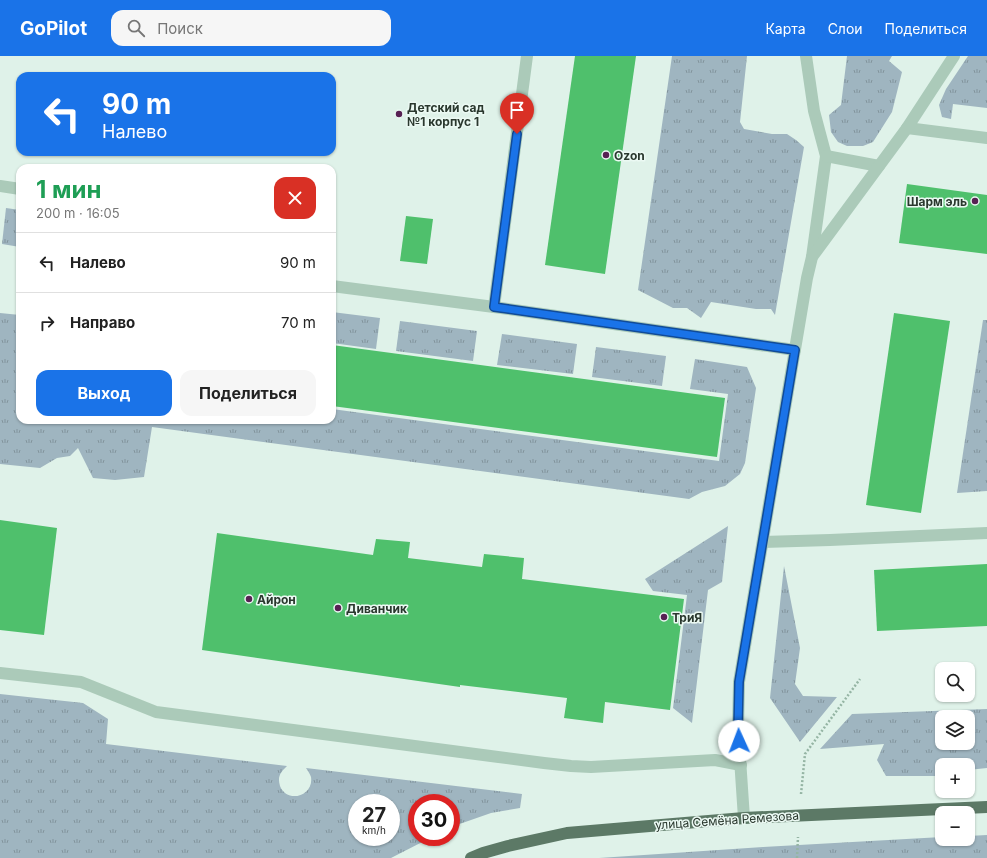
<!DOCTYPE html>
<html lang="ru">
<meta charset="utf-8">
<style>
body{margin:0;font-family:Inter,sans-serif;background:#f6f6f6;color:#222;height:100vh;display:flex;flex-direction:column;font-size:15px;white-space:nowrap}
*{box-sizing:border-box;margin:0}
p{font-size:13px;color:#767676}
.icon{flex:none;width:22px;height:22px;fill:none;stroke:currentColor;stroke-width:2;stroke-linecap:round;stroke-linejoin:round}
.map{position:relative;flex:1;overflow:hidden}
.drawer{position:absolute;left:16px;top:108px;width:320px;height:260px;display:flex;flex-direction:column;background:#fff;border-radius:12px;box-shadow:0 1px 3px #0004}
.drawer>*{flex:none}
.guide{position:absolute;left:16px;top:16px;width:320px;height:84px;border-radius:12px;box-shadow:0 1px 3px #0004;background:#1a73e8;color:#fff;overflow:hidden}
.tools{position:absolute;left:935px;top:606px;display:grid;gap:8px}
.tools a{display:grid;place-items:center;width:40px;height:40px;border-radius:8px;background:#fff;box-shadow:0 1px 3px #0004;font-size:20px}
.speed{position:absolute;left:348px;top:738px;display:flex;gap:8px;font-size:20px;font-weight:700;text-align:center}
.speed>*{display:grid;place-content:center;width:52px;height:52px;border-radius:50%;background:#fff;box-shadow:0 1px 3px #0004;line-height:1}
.speed small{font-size:10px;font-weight:400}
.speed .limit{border:6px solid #d22;background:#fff;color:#111}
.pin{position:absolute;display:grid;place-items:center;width:34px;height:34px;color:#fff;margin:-41px -17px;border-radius:50% 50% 50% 0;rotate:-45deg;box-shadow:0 0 4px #0007}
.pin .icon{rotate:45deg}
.me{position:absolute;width:44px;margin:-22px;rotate:358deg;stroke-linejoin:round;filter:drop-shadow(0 0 3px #0008)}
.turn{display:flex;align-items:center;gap:14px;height:84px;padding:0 20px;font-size:18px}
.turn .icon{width:52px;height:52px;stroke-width:2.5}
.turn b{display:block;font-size:28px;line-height:34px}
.round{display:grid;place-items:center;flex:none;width:42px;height:42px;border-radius:12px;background:#f6f6f6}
.summary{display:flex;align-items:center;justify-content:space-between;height:68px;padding:0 20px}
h1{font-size:24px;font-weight:700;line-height:30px;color:#1e9e55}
.primary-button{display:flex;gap:8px;margin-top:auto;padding:8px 20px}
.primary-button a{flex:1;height:46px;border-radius:12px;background:#1a73e8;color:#fff;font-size:16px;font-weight:700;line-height:46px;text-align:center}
.primary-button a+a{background:#f6f6f6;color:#222}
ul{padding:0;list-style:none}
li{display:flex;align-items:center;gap:12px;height:60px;padding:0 20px;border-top:1px solid #e0e0e0}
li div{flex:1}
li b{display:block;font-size:15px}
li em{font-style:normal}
header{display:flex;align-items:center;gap:24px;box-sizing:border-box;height:56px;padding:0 20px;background:#1a73e8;color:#fff}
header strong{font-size:19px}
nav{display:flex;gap:22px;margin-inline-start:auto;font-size:14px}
.search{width:280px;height:36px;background:#f6f6f6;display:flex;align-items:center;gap:10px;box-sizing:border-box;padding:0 14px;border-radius:12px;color:#767676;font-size:15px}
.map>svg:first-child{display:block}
.grass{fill:url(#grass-tufts);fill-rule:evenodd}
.building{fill:#4fc06c}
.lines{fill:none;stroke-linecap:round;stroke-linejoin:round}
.path{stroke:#95b5a4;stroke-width:2.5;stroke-dasharray:2 2;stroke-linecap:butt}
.lane{stroke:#abcab9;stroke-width:12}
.street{stroke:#abcab9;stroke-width:12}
.primary{stroke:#5c7966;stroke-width:12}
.route-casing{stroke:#114b97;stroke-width:10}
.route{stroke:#1a73e8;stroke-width:7}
.poi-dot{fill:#572153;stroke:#ebf9f3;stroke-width:1.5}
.labels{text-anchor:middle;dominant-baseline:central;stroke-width:3;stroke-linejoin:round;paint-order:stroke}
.poi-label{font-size:12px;font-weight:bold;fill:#2a382e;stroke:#ebf9f3;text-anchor:start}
.street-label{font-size:12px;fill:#2a382e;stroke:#ebf9f3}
</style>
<header>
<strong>GoPilot</strong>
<div class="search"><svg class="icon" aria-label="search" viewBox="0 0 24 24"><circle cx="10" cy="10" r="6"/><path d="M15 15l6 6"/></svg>Поиск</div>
<nav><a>Карта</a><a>Слои</a><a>Поделиться</a></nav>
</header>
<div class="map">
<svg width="987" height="802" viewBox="0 0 987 802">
<defs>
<pattern id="grass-tufts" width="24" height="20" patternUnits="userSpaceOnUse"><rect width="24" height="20" fill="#9fb5c0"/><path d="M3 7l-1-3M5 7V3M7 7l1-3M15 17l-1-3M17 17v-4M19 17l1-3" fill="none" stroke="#82949c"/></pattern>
</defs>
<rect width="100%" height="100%" fill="#dff2e9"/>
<!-- grass -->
<g class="grass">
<path d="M 672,0 L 747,0 L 740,66 L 744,73 L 772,78 L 787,78 L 796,84 L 804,91 L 775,259 L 771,253 L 756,253 L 711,246 L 701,262 L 687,252 L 673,252 L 638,234 Z"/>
<path d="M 847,0 L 892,0 L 889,5 L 902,16 L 892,56 L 873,86 L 863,90 L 847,90 L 838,86 L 831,76 L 829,59 L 841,49 Z"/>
<path d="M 968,0 L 987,0 L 987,52 L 953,48 L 951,63 L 942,61 L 939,49 L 946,33 Z"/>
<path d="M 6,152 L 20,154 L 20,191 L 2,188 Z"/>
<path d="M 332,256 L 380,262 L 376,293 L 332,287 Z"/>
<path d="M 0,257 L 20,259 L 20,364 L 332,364 L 332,353 L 719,405 L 728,338 L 690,333 L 695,303 L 747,311 L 756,332 L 745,407 L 740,418 L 725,430 L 702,436 L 689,443 L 152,371 L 144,421 L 115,424 L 93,422 L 78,392 L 70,400 L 57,402 L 40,412 L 0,408 Z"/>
<path d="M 983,264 L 987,264 L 987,435 L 957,437 Z"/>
<path d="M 400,265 L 477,275 L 473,305 L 396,295 Z"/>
<path d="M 502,278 L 577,288 L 573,318 L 497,309 Z"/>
<path d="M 596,291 L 666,300 L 662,330 L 592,321 Z"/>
<path d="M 728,470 L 722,526 L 708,534 L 692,667 L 673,652 L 687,539 L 653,535 L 645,523 Z"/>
<path d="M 784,510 L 800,592 L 795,628 L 803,640 L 837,641 L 800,686 L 770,642 Z"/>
<path d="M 0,638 L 83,647 L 108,663 L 106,688 L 287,710 C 281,716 277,720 280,730 C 287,748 314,740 311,721 C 310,718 308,715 306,712 L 522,738 L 520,752 L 491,757 L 451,771 L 451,747 L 417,747 L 417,781 L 432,781 L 391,802 L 0,802 ZM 357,747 L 391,747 L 391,781 L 357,781 Z"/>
<path d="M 987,653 L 987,712 L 968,714 L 968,709 L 942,709 L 942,719 L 936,720 L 886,720 L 877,704 L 884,688 L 820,693 L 852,658 ZM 942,661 L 968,661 L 968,687 L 942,687 Z"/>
<path d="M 987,779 L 987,802 L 599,802 L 763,791 L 942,781 L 942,783 L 968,783 L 968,780 Z"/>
</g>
<!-- building -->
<g class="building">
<path d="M 575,0 L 636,0 L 605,218 L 545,209 Z"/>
<path d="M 907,128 L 987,139 L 987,198 L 899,187 Z"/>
<path d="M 406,160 L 433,163 L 427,208 L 400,205 Z"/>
<path d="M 894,257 L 950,265 L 921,457 L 866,449 Z"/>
<path d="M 332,289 L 725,342 L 717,401 L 332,350 Z"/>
<path d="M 0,464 L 57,472 L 44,579 L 0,574 Z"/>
<path d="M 217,477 L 373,499 L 376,483 L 410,486 L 408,502 L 482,511 L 484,498 L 524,502 L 522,523 L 684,543 L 670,654 L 605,646 L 603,667 L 564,662 L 567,642 L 460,629 L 460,631 L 202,594 Z"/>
<path d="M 987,508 L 987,570 L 877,575 L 874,514 Z"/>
</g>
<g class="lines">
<!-- path -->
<g class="path">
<path d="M 801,738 L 805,698 L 860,623"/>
<path d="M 797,802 L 798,781"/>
</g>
<!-- lane -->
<g class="lane">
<path d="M 806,0 L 814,55 L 826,100 L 812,201"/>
<path d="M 907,72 L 987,82"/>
<path d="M 826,100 L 879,110"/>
<path d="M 0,130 L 20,133"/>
<path d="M 332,230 L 494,251 L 795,294"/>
<path d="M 494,251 L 527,0"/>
<path d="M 763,486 L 830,484 L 987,477"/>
<path d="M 0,617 L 81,626 L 156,656 L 544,707 L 571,710 L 591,711 L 715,704 L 741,709"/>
</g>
<!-- street -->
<path class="street" d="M 744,762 L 738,673 L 739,626 L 807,222 L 812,201 L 907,72 L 954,0"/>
<!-- primary -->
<path class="primary" d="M 471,802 L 483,797 L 508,790 L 567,777 L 744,762 L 987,751"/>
</g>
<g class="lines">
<defs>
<path id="route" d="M 517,78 L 494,251 L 795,294 L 739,626 L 738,673 L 739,685"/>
</defs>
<!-- route casing -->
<use href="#route" class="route-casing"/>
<!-- route -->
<use href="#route" class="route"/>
</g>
<!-- markers -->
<g class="poi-dot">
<circle cx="399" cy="58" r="4"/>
<circle cx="606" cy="99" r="4"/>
<circle cx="975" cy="145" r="4"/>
<circle cx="249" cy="543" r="4"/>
<circle cx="338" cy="552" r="4"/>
<circle cx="664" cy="561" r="4"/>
</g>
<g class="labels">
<!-- poi labels -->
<g class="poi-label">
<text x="407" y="51">Детский сад<tspan x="407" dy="14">№1 корпус 1</tspan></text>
<text x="614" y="99">Ozon</text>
<text x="967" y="145" text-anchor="end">Шарм эль</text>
<text x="257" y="543">Айрон</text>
<text x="346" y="552">Диванчик</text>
<text x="672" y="561">ТриЯ</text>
</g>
<!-- street labels -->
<g class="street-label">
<text transform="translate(727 764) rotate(-4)">улица Семёна Ремезова</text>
</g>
</g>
</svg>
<div class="tools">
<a><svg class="icon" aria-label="search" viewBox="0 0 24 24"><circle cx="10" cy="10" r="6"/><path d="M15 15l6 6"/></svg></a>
<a><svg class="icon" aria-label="layers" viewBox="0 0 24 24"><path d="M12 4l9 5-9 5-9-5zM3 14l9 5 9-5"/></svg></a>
<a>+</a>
<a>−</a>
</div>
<div class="speed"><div>27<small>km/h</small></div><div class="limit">30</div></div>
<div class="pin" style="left:517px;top:78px;background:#d93025"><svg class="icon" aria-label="arrive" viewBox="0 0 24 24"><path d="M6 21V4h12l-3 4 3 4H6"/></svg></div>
<svg class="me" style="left:739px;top:685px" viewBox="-20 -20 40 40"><circle r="19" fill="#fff"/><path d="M0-13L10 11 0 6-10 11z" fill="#1a73e8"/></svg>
<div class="guide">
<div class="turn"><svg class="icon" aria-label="left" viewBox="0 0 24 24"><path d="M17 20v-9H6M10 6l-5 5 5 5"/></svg><div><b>90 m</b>Налево</div></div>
</div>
<section class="drawer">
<div class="summary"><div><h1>1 мин</h1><p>200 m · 16:05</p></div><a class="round" style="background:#d93025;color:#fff"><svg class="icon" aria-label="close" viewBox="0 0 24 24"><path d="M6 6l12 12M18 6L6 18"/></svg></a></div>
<ul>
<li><svg class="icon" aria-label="left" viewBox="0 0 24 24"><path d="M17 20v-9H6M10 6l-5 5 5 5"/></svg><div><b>Налево</b></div><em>90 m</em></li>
<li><svg class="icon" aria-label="right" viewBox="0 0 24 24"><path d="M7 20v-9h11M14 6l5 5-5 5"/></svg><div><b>Направо</b></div><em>70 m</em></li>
</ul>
<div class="primary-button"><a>Выход</a><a>Поделиться</a></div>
</section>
</div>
